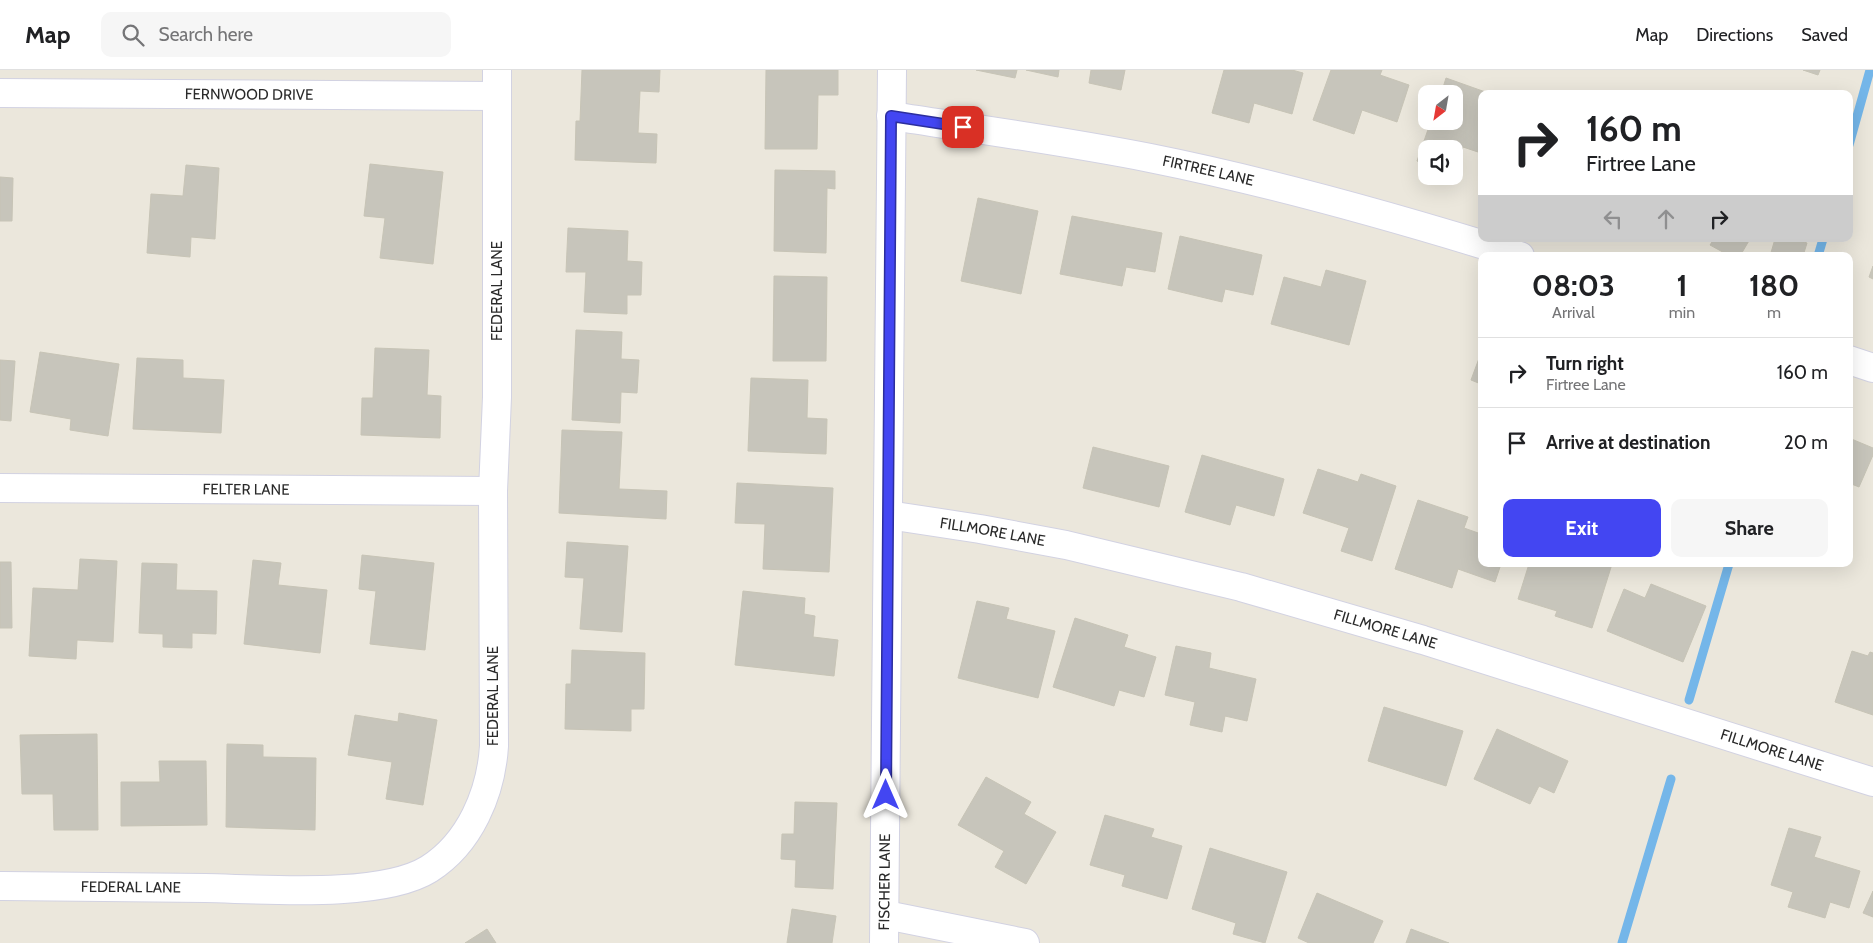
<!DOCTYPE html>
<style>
body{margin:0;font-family:Cabin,sans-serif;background:#f6f6f6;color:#202124;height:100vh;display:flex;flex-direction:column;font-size:19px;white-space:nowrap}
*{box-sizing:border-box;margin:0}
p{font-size:16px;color:#757577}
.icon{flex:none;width:28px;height:28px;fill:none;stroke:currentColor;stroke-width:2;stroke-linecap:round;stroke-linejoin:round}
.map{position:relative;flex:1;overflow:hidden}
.sheet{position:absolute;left:1478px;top:182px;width:375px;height:315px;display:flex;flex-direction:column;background:#fff;border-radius:10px;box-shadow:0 5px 20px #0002}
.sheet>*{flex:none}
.top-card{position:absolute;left:1478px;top:20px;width:375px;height:152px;border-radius:10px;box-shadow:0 5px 20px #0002;background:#fff;color:#202124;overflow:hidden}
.needle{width:32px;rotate:211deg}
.tools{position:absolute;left:1418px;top:15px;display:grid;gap:10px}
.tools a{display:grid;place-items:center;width:45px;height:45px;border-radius:10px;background:#fff;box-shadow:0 5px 20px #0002;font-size:25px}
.pin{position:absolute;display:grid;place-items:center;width:42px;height:42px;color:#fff;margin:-21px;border-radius:10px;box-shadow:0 2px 8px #0006}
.me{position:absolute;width:55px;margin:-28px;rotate:0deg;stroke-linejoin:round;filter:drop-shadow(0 0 4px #0008)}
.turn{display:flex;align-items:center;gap:18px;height:105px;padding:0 25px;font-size:22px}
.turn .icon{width:65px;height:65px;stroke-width:2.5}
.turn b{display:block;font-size:35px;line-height:42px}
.lanes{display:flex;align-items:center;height:48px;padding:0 25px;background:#0003;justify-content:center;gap:25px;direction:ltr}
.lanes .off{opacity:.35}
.eta{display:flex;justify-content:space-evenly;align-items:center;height:85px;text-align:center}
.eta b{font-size:30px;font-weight:700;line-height:35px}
.cta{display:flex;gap:10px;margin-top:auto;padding:10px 25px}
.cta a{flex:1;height:58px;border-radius:10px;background:#4346f2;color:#fff;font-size:20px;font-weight:700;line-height:58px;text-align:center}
.cta a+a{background:#f6f6f6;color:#202124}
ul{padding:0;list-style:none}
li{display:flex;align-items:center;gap:15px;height:70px;padding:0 25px;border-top:1px solid #e0e0e0}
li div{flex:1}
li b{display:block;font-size:19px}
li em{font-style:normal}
header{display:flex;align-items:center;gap:30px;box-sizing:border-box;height:70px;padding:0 25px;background:#fff;border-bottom:1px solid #e0e0e0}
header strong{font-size:24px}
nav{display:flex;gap:28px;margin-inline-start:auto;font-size:18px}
.search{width:350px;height:45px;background:#f6f6f6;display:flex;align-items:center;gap:12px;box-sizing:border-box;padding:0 18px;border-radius:10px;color:#757577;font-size:19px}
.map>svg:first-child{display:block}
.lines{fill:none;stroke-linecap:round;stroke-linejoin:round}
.stream{stroke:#74b6e9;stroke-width:9}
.building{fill:#c7c5bb;stroke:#c7c4b6}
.street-casing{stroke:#d2d2e2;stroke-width:30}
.street{stroke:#fff;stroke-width:28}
.route-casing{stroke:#2c2e9d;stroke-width:12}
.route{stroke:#4346f2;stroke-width:9}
.labels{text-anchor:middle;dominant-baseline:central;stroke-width:4;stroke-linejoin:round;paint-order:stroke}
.street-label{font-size:15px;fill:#2a2a2a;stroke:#fff}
</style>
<header>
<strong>Map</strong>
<div class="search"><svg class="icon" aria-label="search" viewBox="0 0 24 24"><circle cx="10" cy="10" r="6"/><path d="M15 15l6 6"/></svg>Search here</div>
<nav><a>Map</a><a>Directions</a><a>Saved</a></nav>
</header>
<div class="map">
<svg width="1873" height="873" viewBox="0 0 1873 873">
<rect width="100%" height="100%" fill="#ebe7dc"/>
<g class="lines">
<!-- stream -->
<g class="stream">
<path d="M 1849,75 L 1870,0"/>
<path d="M 1818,186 L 1823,169"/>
<path d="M 1689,630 L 1729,494"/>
<path d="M 1622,873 L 1671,709"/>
</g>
</g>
<!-- building -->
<g class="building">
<path d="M 582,0 L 660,0 L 659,22 L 640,21 L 638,63 L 657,64 L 656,93 L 575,90 L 576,51 L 580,51 Z"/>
<path d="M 766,0 L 838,0 L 838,25 L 818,25 L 817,79 L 765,79 Z"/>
<path d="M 976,0 L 1017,0 L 1015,8 Z"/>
<path d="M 1026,0 L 1059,0 L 1058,7 Z"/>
<path d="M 1091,0 L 1125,0 L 1121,20 L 1089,13 Z"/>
<path d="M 1224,0 L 1292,0 L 1303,3 L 1292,44 L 1254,33 L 1249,53 L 1212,43 Z"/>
<path d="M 1331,0 L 1382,0 L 1380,5 L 1409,15 L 1397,52 L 1362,40 L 1354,64 L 1313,50 Z"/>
<path d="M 1803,0 L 1820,0 L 1818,5 Z"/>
<path d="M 1446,8 L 1491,24 L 1481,24 L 1481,83 L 1463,77 L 1454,104 L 1454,79 L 1426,79 L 1426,94 L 1417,91 L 1431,51 L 1454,51 L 1454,24 L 1441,24 Z"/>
<path d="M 370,94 L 443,102 L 433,194 L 380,188 L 385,148 L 364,146 Z"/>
<path d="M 186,95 L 219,98 L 215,169 L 191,167 L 190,187 L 147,183 L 151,124 L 183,126 Z"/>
<path d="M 775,100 L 835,101 L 835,119 L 827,118 L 826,183 L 774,181 Z"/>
<path d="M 0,107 L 13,108 L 12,151 L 0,151 Z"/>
<path d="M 978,128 L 1038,141 L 1021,224 L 961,211 Z"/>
<path d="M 1072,146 L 1162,163 L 1155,202 L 1126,197 L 1122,216 L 1060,204 Z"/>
<path d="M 568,158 L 628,161 L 627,191 L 642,192 L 641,225 L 627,225 L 627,244 L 584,242 L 586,202 L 566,202 Z"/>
<path d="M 1180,166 L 1262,185 L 1253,225 L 1225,219 L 1222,232 L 1168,219 Z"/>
<path d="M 1714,169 L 1750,169 L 1740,186 L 1730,186 L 1710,175 Z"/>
<path d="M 1775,169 L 1794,169 L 1807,173 L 1803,186 L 1770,186 Z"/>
<path d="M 1873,196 L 1873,209 L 1869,207 Z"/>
<path d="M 1326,200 L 1366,211 L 1349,275 L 1271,254 L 1284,207 L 1321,217 Z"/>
<path d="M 774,206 L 827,207 L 826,291 L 773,291 Z"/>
<path d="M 576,260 L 622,262 L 621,289 L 639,290 L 637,323 L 621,322 L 620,353 L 572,350 Z"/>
<path d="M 375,278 L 429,280 L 427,325 L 441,326 L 440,368 L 361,365 L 362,328 L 373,328 Z"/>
<path d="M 40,282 L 119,294 L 108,366 L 70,360 L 71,349 L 30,342 Z"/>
<path d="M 1481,283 L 1481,314 L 1471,310 Z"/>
<path d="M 137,288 L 183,290 L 183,308 L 224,310 L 221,363 L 133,359 Z"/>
<path d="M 0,290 L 15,291 L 11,351 L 0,350 Z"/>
<path d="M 751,308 L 808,310 L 807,348 L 827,349 L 826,384 L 748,381 Z"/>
<path d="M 562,360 L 622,362 L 619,419 L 667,421 L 666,449 L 559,443 Z"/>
<path d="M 1849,368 L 1873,378 L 1873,385 L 1859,417 L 1849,413 Z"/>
<path d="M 1093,377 L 1169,396 L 1159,437 L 1083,418 Z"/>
<path d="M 1202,385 L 1284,409 L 1274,446 L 1236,435 L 1230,455 L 1185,442 Z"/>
<path d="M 1318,399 L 1358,412 L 1361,404 L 1396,416 L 1372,491 L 1341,481 L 1349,458 L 1303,443 Z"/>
<path d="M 737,413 L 833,418 L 829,502 L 763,499 L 765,454 L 735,453 Z"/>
<path d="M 1418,430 L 1468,447 L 1464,458 L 1481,464 L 1481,494 L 1501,494 L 1495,512 L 1458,499 L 1452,518 L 1395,499 Z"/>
<path d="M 567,472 L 628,476 L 622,562 L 580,559 L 584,508 L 565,507 Z"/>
<path d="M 362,485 L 434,493 L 425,580 L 370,574 L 376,521 L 359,519 Z"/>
<path d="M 80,489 L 117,491 L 113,572 L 77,570 L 76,589 L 29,586 L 33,518 L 78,520 Z"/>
<path d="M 253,490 L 281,493 L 278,515 L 327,520 L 320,583 L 244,574 Z"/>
<path d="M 0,492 L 11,492 L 12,558 L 0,558 Z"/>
<path d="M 142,493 L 177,494 L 176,520 L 217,521 L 216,564 L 192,563 L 192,578 L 163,577 L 163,564 L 139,563 Z"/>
<path d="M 1529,494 L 1612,494 L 1592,558 L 1555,546 L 1557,541 L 1518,529 Z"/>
<path d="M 1651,514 L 1706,536 L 1683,592 L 1607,561 L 1624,519 L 1645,528 Z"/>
<path d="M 743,521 L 805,528 L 804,544 L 815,546 L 813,567 L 838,570 L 834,606 L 735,595 Z"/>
<path d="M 977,531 L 1009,538 L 1006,549 L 1055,561 L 1038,628 L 958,608 Z"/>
<path d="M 1075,548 L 1128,565 L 1124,577 L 1156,587 L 1144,627 L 1119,620 L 1114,636 L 1053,617 Z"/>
<path d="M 1176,576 L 1211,583 L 1209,598 L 1256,609 L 1247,651 L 1225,646 L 1222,662 L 1190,655 L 1195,632 L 1165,625 Z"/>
<path d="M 572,580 L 645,583 L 644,639 L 631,639 L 631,661 L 565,659 L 566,614 L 571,614 Z"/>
<path d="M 1852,581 L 1868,586 L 1870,582 L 1873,583 L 1873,645 L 1835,632 Z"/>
<path d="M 1384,637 L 1463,661 L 1446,716 L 1368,691 Z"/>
<path d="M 399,643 L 437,650 L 423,735 L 386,729 L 392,692 L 348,685 L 355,645 L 398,652 Z"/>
<path d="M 1497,659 L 1568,691 L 1554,723 L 1539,716 L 1530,734 L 1474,709 Z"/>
<path d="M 97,664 L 98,760 L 54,760 L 53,724 L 22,724 L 20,665 Z"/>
<path d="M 227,674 L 263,675 L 263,687 L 316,688 L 315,760 L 226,757 Z"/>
<path d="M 159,691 L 206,691 L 207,755 L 121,756 L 121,712 L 160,712 Z"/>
<path d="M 986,707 L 1031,732 L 1024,744 L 1056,762 L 1026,814 L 995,797 L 1004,781 L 958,755 Z"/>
<path d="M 795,732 L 837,733 L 833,819 L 795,817 L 796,790 L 781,789 L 782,764 L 794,764 Z"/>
<path d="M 1105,745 L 1154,759 L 1151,767 L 1182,776 L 1167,829 L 1122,816 L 1125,805 L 1090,795 Z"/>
<path d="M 1789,758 L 1821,767 L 1814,787 L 1860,801 L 1849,838 L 1830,832 L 1825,848 L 1788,837 L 1793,822 L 1771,815 Z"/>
<path d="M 1210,778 L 1287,802 L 1265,873 L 1233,864 L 1236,853 L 1192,839 Z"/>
<path d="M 1873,821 L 1873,847 L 1863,843 Z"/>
<path d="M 1317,823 L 1383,851 L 1373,873 L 1309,873 L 1298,868 Z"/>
<path d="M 792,839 L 836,846 L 832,873 L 787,873 Z"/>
<path d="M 487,859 L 496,873 L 465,873 Z"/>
<path d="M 1411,859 L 1449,873 L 1406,873 Z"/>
</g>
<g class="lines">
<defs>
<g id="street">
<path id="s1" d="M 0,23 L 496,26"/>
<path id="s2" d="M 891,46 C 977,59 1064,71 1150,88 C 1275,113 1398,148 1520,186"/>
<path d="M 1849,290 L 1873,298"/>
<path id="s3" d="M 0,418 L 493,421"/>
<path id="s4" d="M 888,445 L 980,459 L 1066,475 L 1241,517 L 1423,570 L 1873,712"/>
<path id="s5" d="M 0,816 C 68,817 136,817 205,818 C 262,819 381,829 429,799 C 470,773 491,723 494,676 L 493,421 L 497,327 L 497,0"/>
<path d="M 886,845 L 1025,873"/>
<path id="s6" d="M 884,873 L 892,0"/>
</g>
</defs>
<!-- street casing -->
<use href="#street" class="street-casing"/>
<!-- street -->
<use href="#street" class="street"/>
</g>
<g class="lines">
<defs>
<path id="route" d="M 886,725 L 891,46 L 963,57"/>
</defs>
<!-- route casing -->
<use href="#route" class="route-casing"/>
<!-- route -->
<use href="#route" class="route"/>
</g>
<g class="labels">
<!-- street labels -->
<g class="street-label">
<text stroke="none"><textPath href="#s1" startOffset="249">FERNWOOD DRIVE</textPath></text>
<text stroke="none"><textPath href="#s2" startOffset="322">FIRTREE LANE</textPath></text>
<text transform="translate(497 221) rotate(-90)">FEDERAL LANE</text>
<text stroke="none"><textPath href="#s3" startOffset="246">FELTER LANE</textPath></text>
<text stroke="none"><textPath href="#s4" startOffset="106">FILLMORE LANE</textPath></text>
<text stroke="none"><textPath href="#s4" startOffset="511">FILLMORE LANE</textPath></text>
<text transform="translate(493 626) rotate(-90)">FEDERAL LANE</text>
<text stroke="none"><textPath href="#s4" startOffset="916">FILLMORE LANE</textPath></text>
<text stroke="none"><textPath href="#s6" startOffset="61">FISCHER LANE</textPath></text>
<text stroke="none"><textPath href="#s5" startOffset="131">FEDERAL LANE</textPath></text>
</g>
</g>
</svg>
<div class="tools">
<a><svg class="needle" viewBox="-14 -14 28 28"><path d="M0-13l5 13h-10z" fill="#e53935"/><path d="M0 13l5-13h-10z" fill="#757577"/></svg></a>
<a><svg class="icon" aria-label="sound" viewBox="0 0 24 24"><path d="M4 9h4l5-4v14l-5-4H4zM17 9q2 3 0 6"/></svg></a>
</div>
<div class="pin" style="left:963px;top:57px;background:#d93025"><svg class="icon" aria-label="arrive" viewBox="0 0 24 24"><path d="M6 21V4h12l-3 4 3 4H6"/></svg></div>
<svg class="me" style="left:886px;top:725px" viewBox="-20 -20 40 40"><path d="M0-17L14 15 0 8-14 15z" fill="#4346f2" stroke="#fff" stroke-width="4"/></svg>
<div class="top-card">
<div class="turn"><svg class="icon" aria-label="right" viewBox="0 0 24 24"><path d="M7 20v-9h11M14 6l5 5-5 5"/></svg><div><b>160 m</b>Firtree Lane</div></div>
<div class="lanes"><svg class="icon off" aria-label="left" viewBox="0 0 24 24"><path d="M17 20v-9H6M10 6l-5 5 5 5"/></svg><svg class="icon off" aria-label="ahead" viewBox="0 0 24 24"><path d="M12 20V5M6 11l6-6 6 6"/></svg><svg class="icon" aria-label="right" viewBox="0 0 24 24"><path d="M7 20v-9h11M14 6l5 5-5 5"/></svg></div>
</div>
<section class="sheet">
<div class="eta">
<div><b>08:03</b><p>Arrival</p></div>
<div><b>1</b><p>min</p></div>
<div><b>180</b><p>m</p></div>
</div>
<ul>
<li><svg class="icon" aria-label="right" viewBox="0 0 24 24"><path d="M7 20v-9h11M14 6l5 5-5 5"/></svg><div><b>Turn right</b><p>Firtree Lane</p></div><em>160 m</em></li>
<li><svg class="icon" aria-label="arrive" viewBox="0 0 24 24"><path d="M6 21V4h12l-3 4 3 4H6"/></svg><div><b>Arrive at destination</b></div><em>20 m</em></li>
</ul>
<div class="cta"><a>Exit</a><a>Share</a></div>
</section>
</div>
